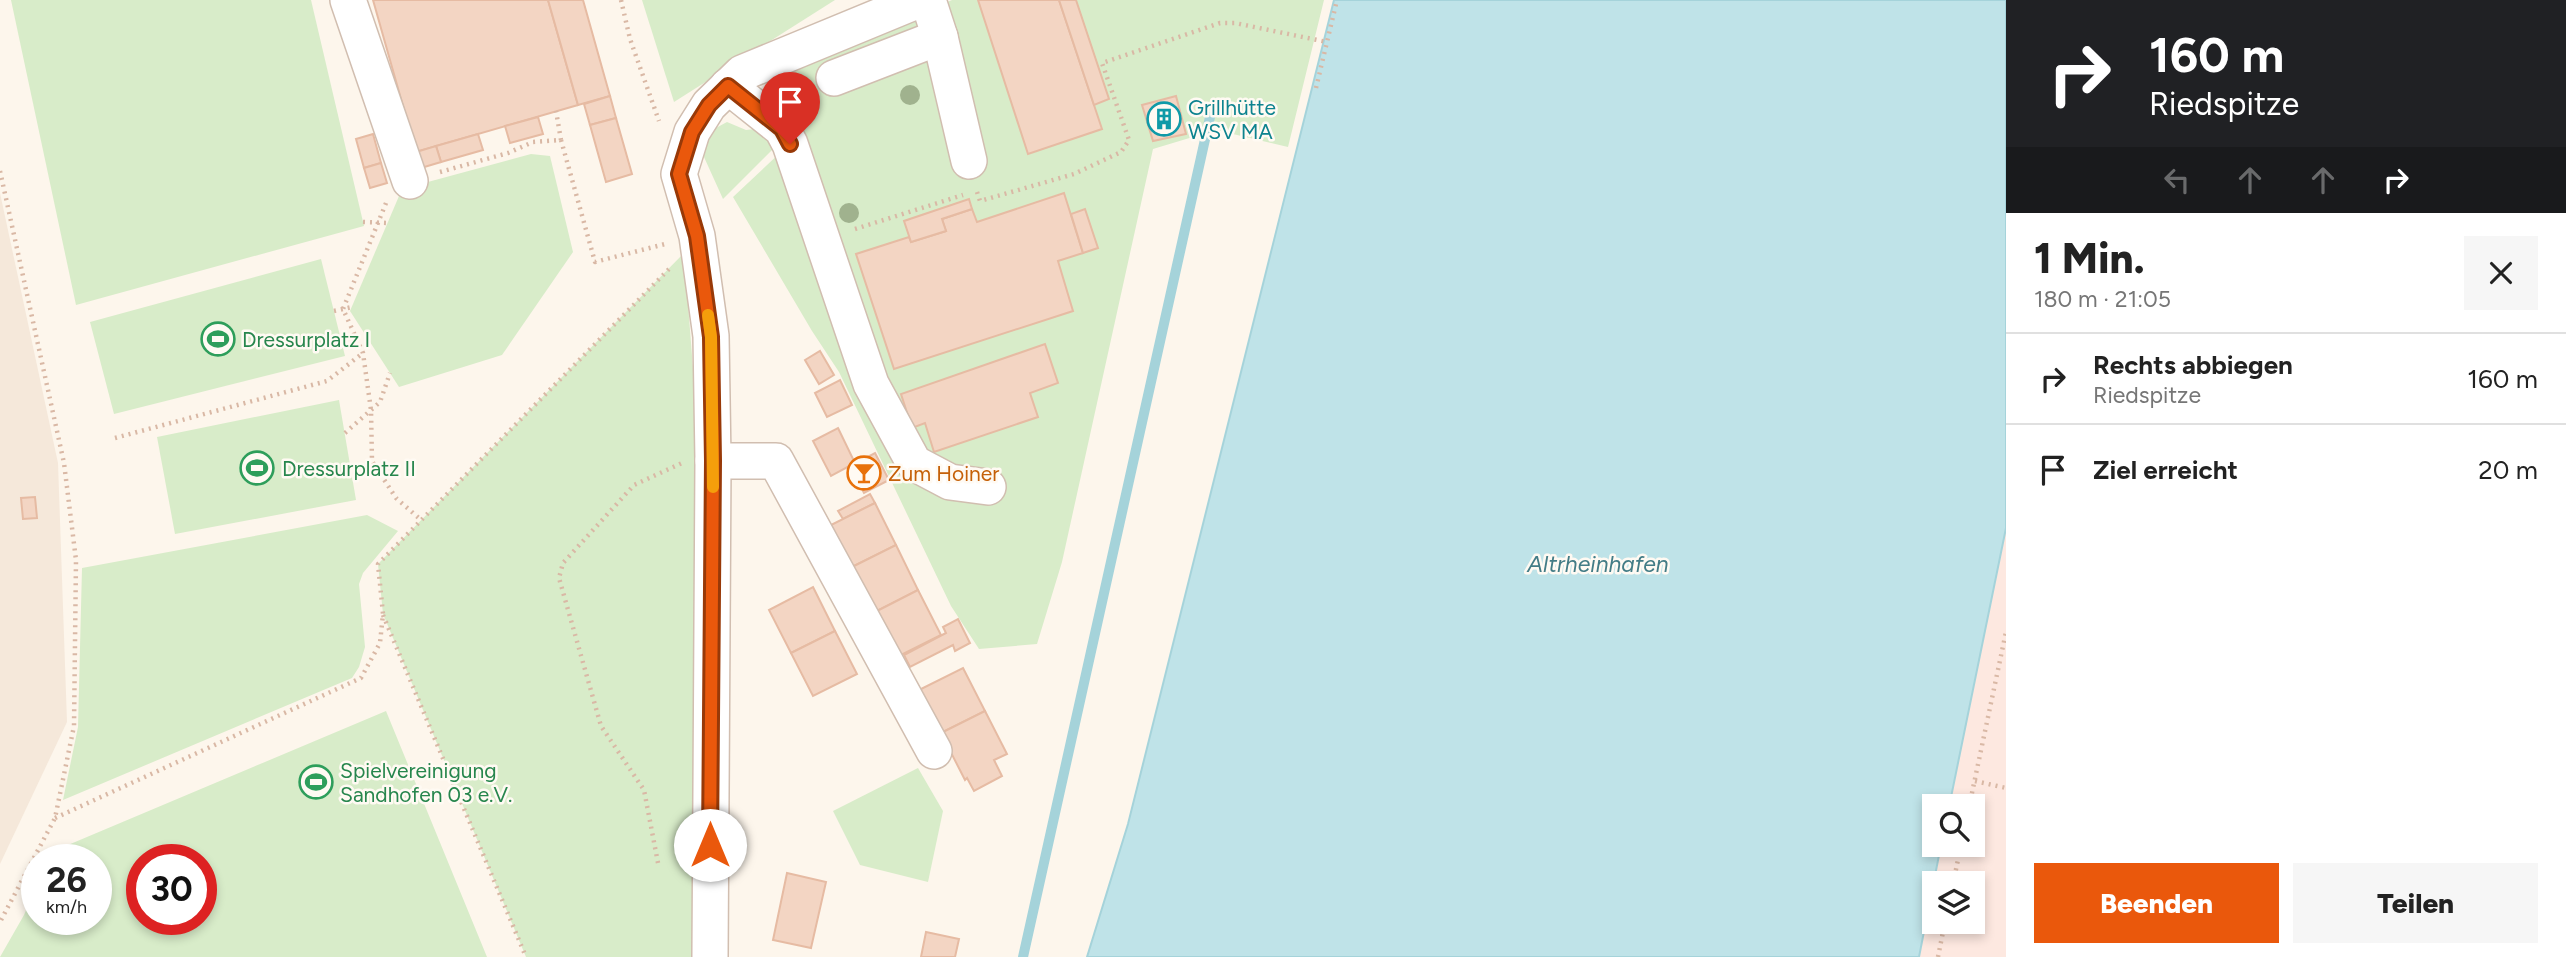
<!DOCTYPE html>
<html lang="de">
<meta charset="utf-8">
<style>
body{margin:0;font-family:Figtree,sans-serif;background:#f6f6f6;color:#222;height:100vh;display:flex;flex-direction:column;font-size:26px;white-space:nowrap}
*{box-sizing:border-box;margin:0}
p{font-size:23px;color:#767676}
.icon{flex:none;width:38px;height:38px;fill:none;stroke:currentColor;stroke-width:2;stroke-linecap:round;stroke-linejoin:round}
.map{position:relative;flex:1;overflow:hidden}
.drawer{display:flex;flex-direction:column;background:#fff;width:560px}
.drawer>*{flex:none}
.guide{background:#202124;color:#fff;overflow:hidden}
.tools{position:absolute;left:1922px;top:794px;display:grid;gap:14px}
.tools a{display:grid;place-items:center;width:63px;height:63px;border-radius:0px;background:#fff;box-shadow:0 4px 10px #0003;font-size:35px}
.speed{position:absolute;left:21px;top:844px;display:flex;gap:14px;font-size:35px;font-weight:700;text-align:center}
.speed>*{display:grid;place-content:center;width:91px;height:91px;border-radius:50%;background:#fff;box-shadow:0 4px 10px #0003;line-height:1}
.speed small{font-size:18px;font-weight:400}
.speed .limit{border:10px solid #d22;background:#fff;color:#111}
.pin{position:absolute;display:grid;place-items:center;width:60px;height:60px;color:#fff;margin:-72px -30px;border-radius:50% 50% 50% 0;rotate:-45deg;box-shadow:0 0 7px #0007}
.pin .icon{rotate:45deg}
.me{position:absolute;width:77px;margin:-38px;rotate:0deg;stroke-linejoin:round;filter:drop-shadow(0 0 5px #0008)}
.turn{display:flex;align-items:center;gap:24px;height:147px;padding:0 28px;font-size:32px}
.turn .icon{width:91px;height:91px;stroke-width:2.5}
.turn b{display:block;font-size:49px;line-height:60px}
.lanes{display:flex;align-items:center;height:66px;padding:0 28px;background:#0003;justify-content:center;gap:35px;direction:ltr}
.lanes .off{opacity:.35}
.round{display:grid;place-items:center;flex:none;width:74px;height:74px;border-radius:0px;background:#f6f6f6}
.headline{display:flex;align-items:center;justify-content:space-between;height:119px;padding:0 28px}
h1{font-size:42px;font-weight:800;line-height:52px}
.cta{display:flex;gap:14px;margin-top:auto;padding:14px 28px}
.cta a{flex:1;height:80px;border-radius:0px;background:#ea580c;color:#fff;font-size:28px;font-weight:800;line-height:80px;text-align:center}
.cta a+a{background:#f6f6f6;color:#222}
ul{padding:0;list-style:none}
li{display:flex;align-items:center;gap:21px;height:91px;padding:0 28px;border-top:2px solid #e0e0e0}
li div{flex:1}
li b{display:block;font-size:26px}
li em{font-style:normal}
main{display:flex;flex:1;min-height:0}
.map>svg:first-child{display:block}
.residential{fill:#f5e8da}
.commercial{fill:#fde8e0;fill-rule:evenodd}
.green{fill:#d8ecc9;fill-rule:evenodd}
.water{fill:#bfe3e8;stroke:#a5d3da;stroke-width:2}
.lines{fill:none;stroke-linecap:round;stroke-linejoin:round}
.stream{stroke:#a5d3da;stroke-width:10}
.building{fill:#f3d5c3;stroke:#e6bba3;stroke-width:2}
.minor-casing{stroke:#d1beb0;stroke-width:38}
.path{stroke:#d9b8a5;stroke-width:4.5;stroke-dasharray:2 5;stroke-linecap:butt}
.minor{stroke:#fff;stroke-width:35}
.tree{fill:#a0b28e}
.route-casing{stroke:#983908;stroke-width:18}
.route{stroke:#ea580c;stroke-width:12}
.slow{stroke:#f59e0b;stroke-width:12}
.labels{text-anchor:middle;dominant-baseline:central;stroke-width:5;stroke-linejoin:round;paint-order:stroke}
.culture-label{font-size:21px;fill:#0d838f;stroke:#fffaf3;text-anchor:start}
.leisure-label{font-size:21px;fill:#27864d;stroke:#fffaf3;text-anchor:start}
.food-label{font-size:21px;fill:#c56008;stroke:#fffaf3;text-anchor:start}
.water-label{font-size:23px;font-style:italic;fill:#437c86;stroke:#fffaf3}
</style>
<main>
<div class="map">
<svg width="2006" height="957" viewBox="0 0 2006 957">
<rect width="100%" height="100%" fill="#fdf6ec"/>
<!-- residential -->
<path class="residential" d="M 0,193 L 58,463 L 67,722 L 0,864 Z"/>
<!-- commercial -->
<path class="commercial" d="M 2006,528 L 2006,957 L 1919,957 L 1941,845 L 1972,845 L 1972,807 L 1949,807 ZM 1934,884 L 1972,884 L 1972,922 L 1934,922 Z"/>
<!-- green -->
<g class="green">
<path d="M 11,0 L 311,0 L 364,226 L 76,305 Z"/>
<path d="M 642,0 L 835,0 L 674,102 Z"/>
<path d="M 952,0 L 1324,0 L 1288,147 L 1216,130 L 1153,149 L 1062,562 L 1037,644 L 979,649 L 951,606 L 839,372 L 812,331 L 733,197 L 799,135 L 779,73 Z"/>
<path d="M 727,122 L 746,130 L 765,128 L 776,146 L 723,199 L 699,146 L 714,129 Z"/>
<path d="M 531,154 L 550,156 L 573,252 L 502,355 L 399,387 L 350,311 L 402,189 Z"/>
<path d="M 684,253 L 701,471 L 701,957 L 526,957 L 383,614 L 378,564 Z"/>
<path d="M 321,259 L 345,356 L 114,414 L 90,322 Z"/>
<path d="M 339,400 L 356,500 L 175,534 L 157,437 Z"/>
<path d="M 367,515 L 398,531 L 363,573 L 359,584 L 365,647 L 359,667 L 352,678 L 63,800 L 78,727 L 82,568 Z"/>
<path d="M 386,711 L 487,957 L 0,957 L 24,915 L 37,884 L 37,919 L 96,919 L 96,859 L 47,859 L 49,853 ZM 142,859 L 201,859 L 201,919 L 142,919 Z"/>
<path d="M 918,768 L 943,811 L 928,882 L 860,865 L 833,811 Z"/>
</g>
<!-- water -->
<path class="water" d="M 1334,0 L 2006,0 L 2006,528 L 1949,807 L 1934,807 L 1934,845 L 1941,845 L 1919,957 L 1087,957 L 1128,824 Z"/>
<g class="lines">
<!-- stream -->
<path class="stream" d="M 1023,957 L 1210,117"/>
</g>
<!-- building -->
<g class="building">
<path d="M 373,0 L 548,0 L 578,105 L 416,152 Z"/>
<path d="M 548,0 L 583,0 L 610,96 L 578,105 Z"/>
<path d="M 978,0 L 1059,0 L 1102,129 L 1028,154 Z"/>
<path d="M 1059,0 L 1076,0 L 1109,99 L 1094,105 Z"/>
<path d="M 610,96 L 616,118 L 590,125 L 584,104 Z"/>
<path d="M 1176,96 L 1186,134 L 1153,141 L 1142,105 Z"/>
<path d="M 538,117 L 543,134 L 510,143 L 505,126 Z"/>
<path d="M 616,118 L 632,174 L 606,182 L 590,125 Z"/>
<path d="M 373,134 L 381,163 L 364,168 L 356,139 Z"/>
<path d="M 478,134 L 483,150 L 441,162 L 436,146 Z"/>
<path d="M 436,146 L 441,162 L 421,168 L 416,152 Z"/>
<path d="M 381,163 L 387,183 L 370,188 L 364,168 Z"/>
<path d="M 1064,193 L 1083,253 L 1058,261 L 1073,311 L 894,369 L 856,254 L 909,237 L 911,242 L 946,231 L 942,219 L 972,209 L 977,222 Z"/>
<path d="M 969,199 L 972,209 L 942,219 L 946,231 L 911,242 L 904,221 Z"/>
<path d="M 1085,209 L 1098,248 L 1083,253 L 1071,214 Z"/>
<path d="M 1045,344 L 1058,383 L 1030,393 L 1038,417 L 934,452 L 925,423 L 912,428 L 901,394 Z"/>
<path d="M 820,351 L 834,375 L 819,384 L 805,360 Z"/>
<path d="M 840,380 L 852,405 L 827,417 L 815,393 Z"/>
<path d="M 838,428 L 855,463 L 831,476 L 813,441 Z"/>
<path d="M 875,453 L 889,480 L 864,493 L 850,466 Z"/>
<path d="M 870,494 L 875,503 L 843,519 L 838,511 Z"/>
<path d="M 35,497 L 37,518 L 23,519 L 21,498 Z"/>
<path d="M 875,503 L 896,545 L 852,567 L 831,525 Z"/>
<path d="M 896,545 L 918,590 L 875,612 L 852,567 Z"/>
<path d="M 813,587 L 835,631 L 791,653 L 769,610 Z"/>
<path d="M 918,590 L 941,635 L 897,657 L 875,612 Z"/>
<path d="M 958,619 L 970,643 L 955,651 L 953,645 L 910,667 L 904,655 L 946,633 L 943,627 Z"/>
<path d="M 835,631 L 857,674 L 813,696 L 791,653 Z"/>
<path d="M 963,668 L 985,711 L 941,733 L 919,690 Z"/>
<path d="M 985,711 L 1007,754 L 994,760 L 1002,776 L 974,791 L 967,778 L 965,780 L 941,733 Z"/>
<path d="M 787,873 L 826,882 L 811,948 L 773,940 Z"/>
<path d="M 926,932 L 959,939 L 955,957 L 921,957 Z"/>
</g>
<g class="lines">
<defs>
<g id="minor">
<path d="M 348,0 L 410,181"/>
<path d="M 928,0 L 940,37 L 969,161"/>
<path d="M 834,78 L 940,37"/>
<path d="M 728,86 L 782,129 L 790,144 L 871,384 L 914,463 L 950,482 L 988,487"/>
<path d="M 713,461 L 776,461 L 934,751"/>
<path d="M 710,957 L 713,461 L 711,336 L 697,236 L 679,174 L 692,132 L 709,105 L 742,73 L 919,0"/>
</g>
</defs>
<!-- minor casing -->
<use href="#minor" class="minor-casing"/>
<!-- path -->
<g class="path">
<path d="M 621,0 L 630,39 L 659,121"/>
<path d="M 1316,88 L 1337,0"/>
<path d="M 561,140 L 595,262 L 665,244"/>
<path d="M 0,171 L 64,463 L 76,560 L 74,726 L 55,818 L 0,922"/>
<path d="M 440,172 L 508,153 L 533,142 L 561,140 L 556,111"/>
<path d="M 977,192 L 980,201 L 1074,174 L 1121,152 L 1129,140 L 1102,63 L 1220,23 L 1235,23 L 1327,42"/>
<path d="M 386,203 L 343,309 L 363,353 L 371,410 L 372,461 L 396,498 L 421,520"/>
<path d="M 363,222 L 388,223"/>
<path d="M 855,229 L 963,195"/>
<path d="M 334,311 L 352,307"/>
<path d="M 345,433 L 380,402 L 390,373"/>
<path d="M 115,438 L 327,381 L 363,353"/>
<path d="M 383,615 L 526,957"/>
<path d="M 1975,781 L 2006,788"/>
<path d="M 1969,807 L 2006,632"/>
<path d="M 55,818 L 361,678 L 380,643 L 383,614 L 378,564 L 669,269"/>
<path d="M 658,863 L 644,790 L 601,726 L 559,578 L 563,563 L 634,485 L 682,463"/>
<path d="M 1953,884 L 1961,845"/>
<path d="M 1938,957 L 1945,922"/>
</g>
<!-- minor -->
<use href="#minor" class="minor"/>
</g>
<!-- trees -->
<g class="tree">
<circle cx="910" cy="95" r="10"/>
<circle cx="849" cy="213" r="10"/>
</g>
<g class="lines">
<defs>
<path id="route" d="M 710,845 L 713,461 L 711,337 L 697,236 L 679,174 L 692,132 L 709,105 L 728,86 L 782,129 L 790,144"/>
</defs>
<!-- route casing -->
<use href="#route" class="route-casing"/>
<!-- route -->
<use href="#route" class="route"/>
<!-- slow -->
<path class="slow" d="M 708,315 L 711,337 L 713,487"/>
</g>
<!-- icons -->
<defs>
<symbol id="building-ring" viewBox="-11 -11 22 22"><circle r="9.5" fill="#fffaf3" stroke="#0f9aa8" stroke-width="1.5"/><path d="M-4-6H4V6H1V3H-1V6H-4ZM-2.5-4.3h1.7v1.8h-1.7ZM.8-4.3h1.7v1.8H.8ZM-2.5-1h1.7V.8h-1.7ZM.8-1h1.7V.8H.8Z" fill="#0f9aa8"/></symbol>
<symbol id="stadium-ring" viewBox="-11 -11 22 22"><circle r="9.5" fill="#fffaf3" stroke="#2e9e5b" stroke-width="1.5"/><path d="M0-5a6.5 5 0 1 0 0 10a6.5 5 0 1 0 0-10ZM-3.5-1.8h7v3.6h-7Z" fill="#2e9e5b"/></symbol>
<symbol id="bar-ring" viewBox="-11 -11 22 22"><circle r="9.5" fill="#fffaf3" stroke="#e8710a" stroke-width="1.5"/><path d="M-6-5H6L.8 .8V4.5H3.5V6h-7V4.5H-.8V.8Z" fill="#e8710a"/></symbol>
</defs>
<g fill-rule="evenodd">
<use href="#building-ring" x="1145" y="100" width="38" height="38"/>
<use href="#stadium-ring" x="199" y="320" width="38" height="38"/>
<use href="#stadium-ring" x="238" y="449" width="38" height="38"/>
<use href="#bar-ring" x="845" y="454" width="38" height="38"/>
<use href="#stadium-ring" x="297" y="763" width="38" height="38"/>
</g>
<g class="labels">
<!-- culture labels -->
<g class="culture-label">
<text x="1188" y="107">Grillhütte<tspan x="1188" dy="24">WSV MA</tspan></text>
</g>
<!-- leisure labels -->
<g class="leisure-label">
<text x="242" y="339">Dressurplatz I</text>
<text x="282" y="468">Dressurplatz II</text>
<text x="340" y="770">Spielvereinigung<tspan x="340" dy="24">Sandhofen 03 e.V.</tspan></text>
</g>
<!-- food labels -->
<g class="food-label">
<text x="888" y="473">Zum Hoiner</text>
</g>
<!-- water labels -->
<g class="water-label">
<text x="1598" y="564">Altrheinhafen</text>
</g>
</g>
</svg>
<div class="tools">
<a><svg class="icon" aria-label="search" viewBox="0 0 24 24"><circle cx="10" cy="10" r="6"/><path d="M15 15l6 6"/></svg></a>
<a><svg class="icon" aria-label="layers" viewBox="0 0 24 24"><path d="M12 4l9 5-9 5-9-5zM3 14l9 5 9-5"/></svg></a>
</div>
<div class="speed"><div>26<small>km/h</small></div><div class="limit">30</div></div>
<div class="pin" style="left:790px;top:144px;background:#d93025"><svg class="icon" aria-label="arrive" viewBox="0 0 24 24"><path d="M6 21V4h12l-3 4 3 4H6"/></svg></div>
<svg class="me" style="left:710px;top:845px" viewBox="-20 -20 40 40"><circle r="19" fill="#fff"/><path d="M0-13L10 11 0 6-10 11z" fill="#ea580c"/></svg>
</div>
<section class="drawer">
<div class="guide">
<div class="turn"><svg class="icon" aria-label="right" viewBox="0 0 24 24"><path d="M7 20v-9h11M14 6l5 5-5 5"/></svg><div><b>160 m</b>Riedspitze</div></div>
<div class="lanes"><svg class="icon off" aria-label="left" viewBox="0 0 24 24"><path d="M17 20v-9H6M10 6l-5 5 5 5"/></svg><svg class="icon off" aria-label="ahead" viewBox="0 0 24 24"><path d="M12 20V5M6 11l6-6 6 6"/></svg><svg class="icon off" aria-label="ahead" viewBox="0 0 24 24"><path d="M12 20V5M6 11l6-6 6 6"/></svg><svg class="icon" aria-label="right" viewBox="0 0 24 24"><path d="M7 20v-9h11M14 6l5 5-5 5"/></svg></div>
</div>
<div class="headline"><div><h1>1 Min.</h1><p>180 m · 21:05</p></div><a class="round"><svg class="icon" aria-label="close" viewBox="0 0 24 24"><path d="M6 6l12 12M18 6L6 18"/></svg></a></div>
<ul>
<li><svg class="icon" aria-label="right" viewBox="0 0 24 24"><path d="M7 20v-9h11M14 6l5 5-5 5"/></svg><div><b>Rechts abbiegen</b><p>Riedspitze</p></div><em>160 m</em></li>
<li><svg class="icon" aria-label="arrive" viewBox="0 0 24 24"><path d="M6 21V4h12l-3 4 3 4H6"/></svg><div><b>Ziel erreicht</b></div><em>20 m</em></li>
</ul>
<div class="cta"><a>Beenden</a><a>Teilen</a></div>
</section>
</main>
